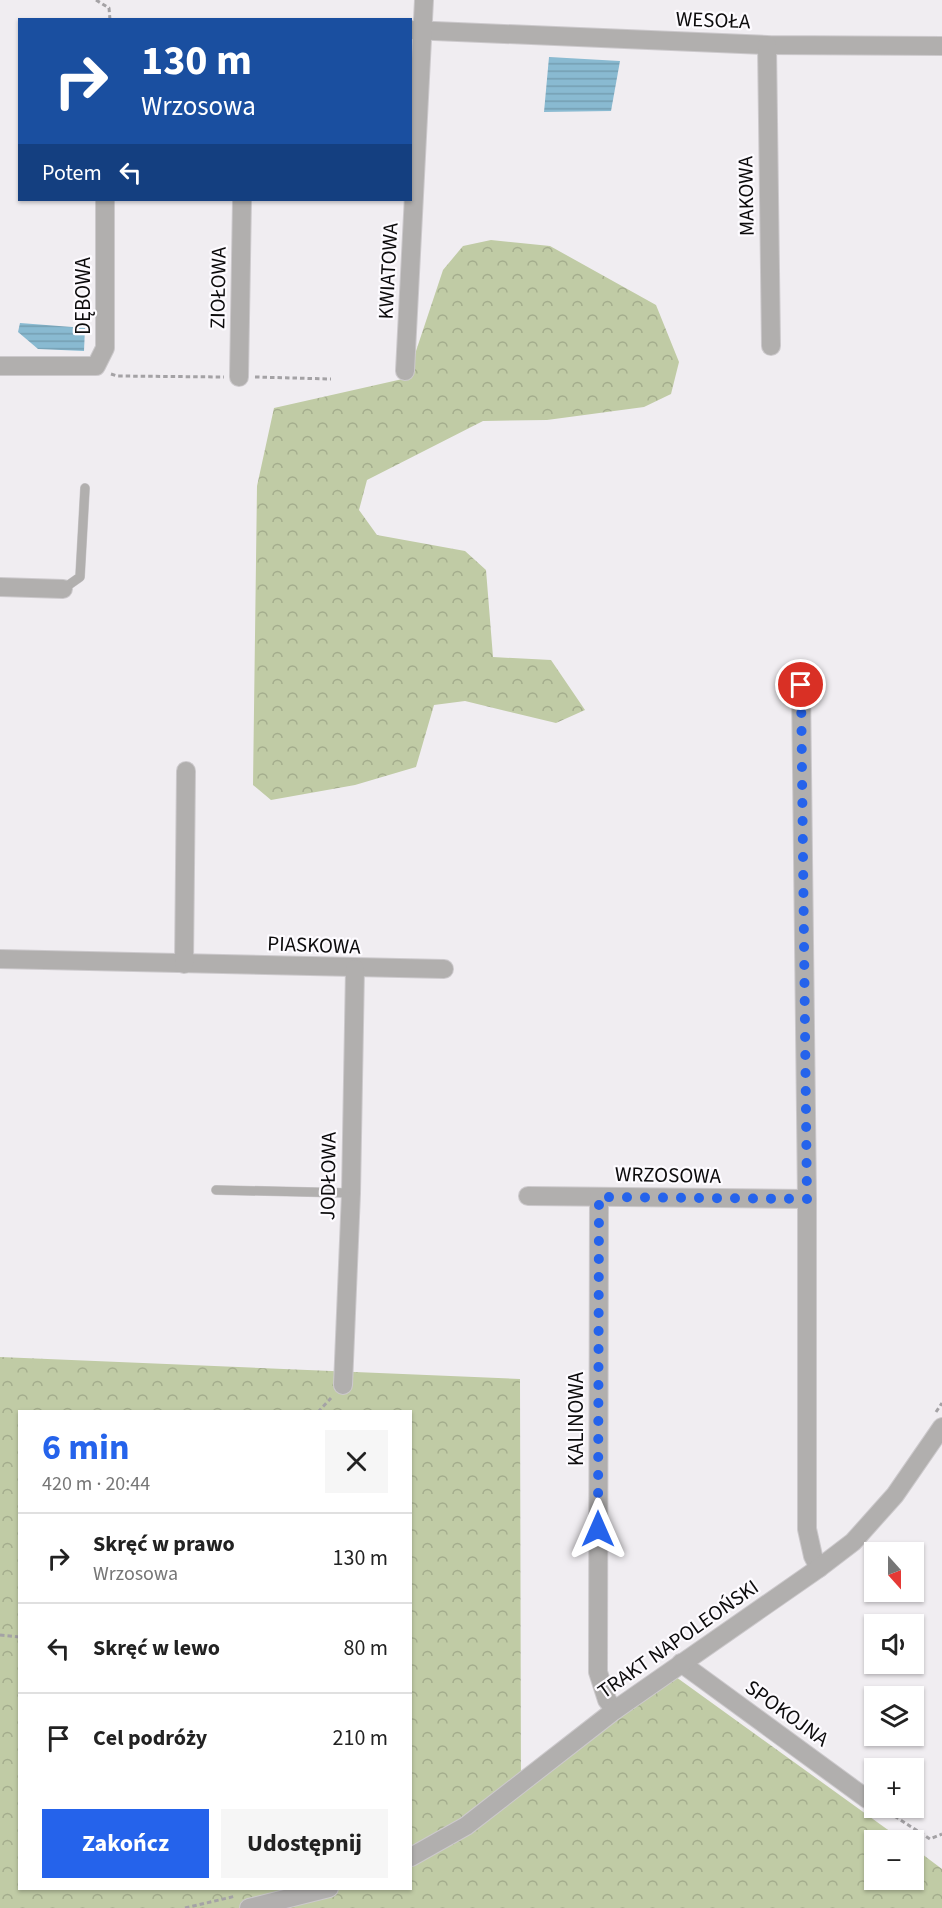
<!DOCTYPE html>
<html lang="pl">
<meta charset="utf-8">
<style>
body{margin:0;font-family:"Source Sans 3",sans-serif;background:#f6f6f6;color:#222;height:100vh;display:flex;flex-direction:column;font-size:22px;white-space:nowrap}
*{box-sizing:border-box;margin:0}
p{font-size:20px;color:#767676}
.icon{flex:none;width:33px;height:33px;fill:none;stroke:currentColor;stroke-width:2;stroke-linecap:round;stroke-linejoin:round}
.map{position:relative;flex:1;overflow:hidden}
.drawer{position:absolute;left:18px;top:1410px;width:394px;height:480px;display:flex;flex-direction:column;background:#fff;border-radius:0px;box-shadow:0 2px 4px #0004}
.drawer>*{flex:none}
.guide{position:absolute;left:18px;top:18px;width:394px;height:183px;border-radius:0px;box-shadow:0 2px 4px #0004;background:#1a4fa0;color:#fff;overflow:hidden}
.needle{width:39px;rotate:159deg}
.controls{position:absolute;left:864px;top:1542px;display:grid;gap:12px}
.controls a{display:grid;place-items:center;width:60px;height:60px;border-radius:0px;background:#fff;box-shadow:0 2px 4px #0004;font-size:30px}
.pin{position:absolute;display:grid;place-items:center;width:51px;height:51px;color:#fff;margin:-26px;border:3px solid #fff;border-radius:50%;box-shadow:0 2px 6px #0007}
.me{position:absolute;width:66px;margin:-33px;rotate:0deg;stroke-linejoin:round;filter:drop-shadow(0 0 4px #0008)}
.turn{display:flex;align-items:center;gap:21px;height:126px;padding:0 24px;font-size:27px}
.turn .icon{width:78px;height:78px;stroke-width:2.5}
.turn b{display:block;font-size:42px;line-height:51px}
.then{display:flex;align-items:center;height:57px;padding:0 24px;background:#0003;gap:12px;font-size:22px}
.round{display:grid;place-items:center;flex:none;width:63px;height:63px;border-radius:0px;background:#f6f6f6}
.head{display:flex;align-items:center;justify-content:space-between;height:102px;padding:0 24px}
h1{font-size:36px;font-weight:700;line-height:45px;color:#2563eb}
.button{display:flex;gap:12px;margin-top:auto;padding:12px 24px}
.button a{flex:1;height:69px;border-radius:0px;background:#2563eb;color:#fff;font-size:24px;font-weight:700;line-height:69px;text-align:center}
.button a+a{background:#f6f6f6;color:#222}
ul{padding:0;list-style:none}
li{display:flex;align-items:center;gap:18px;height:90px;padding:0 24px;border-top:2px solid #e0e0e0}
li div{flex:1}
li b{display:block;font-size:22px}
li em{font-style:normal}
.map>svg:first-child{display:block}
.forest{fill:url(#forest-crowns);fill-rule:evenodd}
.water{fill:url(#water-rules)}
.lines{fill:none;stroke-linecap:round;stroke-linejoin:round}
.service-casing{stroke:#ccc9cc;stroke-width:10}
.minor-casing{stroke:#ccc9cc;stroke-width:20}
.path{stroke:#a4a2a5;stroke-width:3;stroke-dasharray:4.5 3;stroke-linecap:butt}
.service{stroke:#b1afae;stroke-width:9}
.minor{stroke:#b1afae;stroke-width:18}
.route{stroke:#2563eb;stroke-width:10;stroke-dasharray:0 18}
.labels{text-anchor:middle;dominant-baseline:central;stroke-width:4.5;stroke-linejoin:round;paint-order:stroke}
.street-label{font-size:21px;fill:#0c0b0c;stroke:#fdfbff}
</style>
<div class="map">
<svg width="942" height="1908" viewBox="0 0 942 1908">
<defs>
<pattern id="forest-crowns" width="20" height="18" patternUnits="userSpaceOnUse" patternTransform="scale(1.5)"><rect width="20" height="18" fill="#c0cba5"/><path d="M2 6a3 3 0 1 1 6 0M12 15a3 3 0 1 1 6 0" fill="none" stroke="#a4ad8d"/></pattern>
<pattern id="water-rules" width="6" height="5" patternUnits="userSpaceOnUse" patternTransform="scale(1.5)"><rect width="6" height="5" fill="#89bad1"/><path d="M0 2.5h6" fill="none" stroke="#759fb2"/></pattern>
</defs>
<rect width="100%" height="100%" fill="#f0edf1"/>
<!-- forest -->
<g class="forest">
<path d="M 491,240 L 550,246 L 656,305 L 679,362 L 671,394 L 644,407 L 547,420 L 483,421 L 367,480 L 359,510 L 377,535 L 465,551 L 486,570 L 493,657 L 551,660 L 585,710 L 556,723 L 465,701 L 434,705 L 416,767 L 355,785 L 271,800 L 253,785 L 257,486 L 274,408 L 407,378 L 443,270 L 463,246 Z"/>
<path d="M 0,1357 L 520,1379 L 521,1790 L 676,1677 L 902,1840 L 874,1840 L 874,1880 L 914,1880 L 914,1848 L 942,1869 L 942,1908 L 0,1908 ZM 20,1412 L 411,1412 L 411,1888 L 20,1888 Z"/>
</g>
<!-- water -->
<g class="water">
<path d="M 549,57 L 620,61 L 611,111 L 544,112 Z"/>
<path d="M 20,323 L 85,328 L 84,351 L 38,349 L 18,332 Z"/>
</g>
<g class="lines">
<defs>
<g id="service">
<path d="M 63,589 L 80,577 L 85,488"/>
<path d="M 216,1190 L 351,1193"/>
</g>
<g id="minor">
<path d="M 411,30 L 767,45 L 942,46"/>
<path d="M 767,45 L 771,346"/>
<path d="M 0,366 L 96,366 L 105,348 L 105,200"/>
<path d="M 405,371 L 424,0"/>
<path d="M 239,377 L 242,200"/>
<path d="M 0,587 L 63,589"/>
<path d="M 801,685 L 807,1199 L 807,1529 L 813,1556 L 819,1568"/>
<path d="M 0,959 L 444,969"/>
<path d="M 184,964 L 186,771"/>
<path d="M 528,1196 L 807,1199"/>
<path d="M 599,1197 L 598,1672 L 607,1700 L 615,1710"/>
<path d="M 343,1385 L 351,1193 L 355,969"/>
<path d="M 681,1663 L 867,1799"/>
<path d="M 411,1857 L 466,1826 L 615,1710 L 819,1568 L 853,1542 L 895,1495 L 942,1427"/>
<path d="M 249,1908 L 329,1888"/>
</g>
</defs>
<!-- service casing -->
<use href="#service" class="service-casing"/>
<!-- minor casing -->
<use href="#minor" class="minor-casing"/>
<!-- path -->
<g class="path">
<path d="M 96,0 L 109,8 L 110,20"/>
<path d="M 111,374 L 117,376 L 224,377"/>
<path d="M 255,377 L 331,379"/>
<path d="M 318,1412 L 331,1398"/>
<path d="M 936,1412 L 942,1403"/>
<path d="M 0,1635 L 20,1637"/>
<path d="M 882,1808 L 930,1839 L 942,1834"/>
<path d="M 185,1908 L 236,1896"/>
</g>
<!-- service -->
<use href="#service" class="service"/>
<!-- minor -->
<use href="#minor" class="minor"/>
</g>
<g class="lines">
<!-- route -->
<path class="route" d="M 598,1529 L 599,1197 L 807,1199 L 801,685"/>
</g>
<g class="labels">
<!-- street labels -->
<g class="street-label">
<text transform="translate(713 20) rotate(2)">WESOŁA</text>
<text transform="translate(746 196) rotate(-91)">MAKOWA</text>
<text transform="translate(388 271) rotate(-87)">KWIATOWA</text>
<text transform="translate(218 288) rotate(-89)">ZIOŁOWA</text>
<text transform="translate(83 296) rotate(-90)">DĘBOWA</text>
<text transform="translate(314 945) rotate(2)">PIASKOWA</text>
<text transform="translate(668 1175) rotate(1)">WRZOSOWA</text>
<text transform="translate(328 1176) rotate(-89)">JODŁOWA</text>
<text transform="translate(576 1419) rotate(-90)">KALINOWA</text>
<text transform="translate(678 1639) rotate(-35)">TRAKT NAPOLEOŃSKI</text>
<text transform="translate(787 1713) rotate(36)">SPOKOJNA</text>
</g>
</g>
</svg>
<div class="controls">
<a><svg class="needle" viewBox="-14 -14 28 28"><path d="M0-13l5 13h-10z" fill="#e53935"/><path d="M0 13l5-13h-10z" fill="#767676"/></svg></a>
<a><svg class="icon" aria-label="sound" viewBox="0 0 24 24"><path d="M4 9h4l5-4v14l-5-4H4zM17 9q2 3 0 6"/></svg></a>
<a><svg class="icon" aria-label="layers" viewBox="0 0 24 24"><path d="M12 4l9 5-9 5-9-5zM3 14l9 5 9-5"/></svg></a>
<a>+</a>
<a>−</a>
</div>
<div class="pin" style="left:801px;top:685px;background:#d93025"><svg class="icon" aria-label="arrive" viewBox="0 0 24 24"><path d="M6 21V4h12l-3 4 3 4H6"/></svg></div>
<svg class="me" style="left:598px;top:1529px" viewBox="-20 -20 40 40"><path d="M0-17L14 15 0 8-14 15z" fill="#2563eb" stroke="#fff" stroke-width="4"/></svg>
<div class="guide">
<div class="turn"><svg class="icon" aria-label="right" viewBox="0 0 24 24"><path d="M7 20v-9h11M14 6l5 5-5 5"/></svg><div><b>130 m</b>Wrzosowa</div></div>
<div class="then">Potem<svg class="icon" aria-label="left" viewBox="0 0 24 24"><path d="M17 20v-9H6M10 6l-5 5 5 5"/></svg></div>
</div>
<section class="drawer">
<div class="head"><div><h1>6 min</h1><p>420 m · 20:44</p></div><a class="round"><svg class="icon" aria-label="close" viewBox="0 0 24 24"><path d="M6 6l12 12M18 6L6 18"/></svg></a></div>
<ul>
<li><svg class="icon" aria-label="right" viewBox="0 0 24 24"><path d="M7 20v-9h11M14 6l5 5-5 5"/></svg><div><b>Skręć w prawo</b><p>Wrzosowa</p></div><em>130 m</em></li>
<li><svg class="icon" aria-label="left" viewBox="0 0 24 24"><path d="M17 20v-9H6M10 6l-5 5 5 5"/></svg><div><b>Skręć w lewo</b></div><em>80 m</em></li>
<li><svg class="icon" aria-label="arrive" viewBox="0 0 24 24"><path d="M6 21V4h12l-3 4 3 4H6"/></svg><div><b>Cel podróży</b></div><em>210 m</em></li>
</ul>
<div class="button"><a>Zakończ</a><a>Udostępnij</a></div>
</section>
</div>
